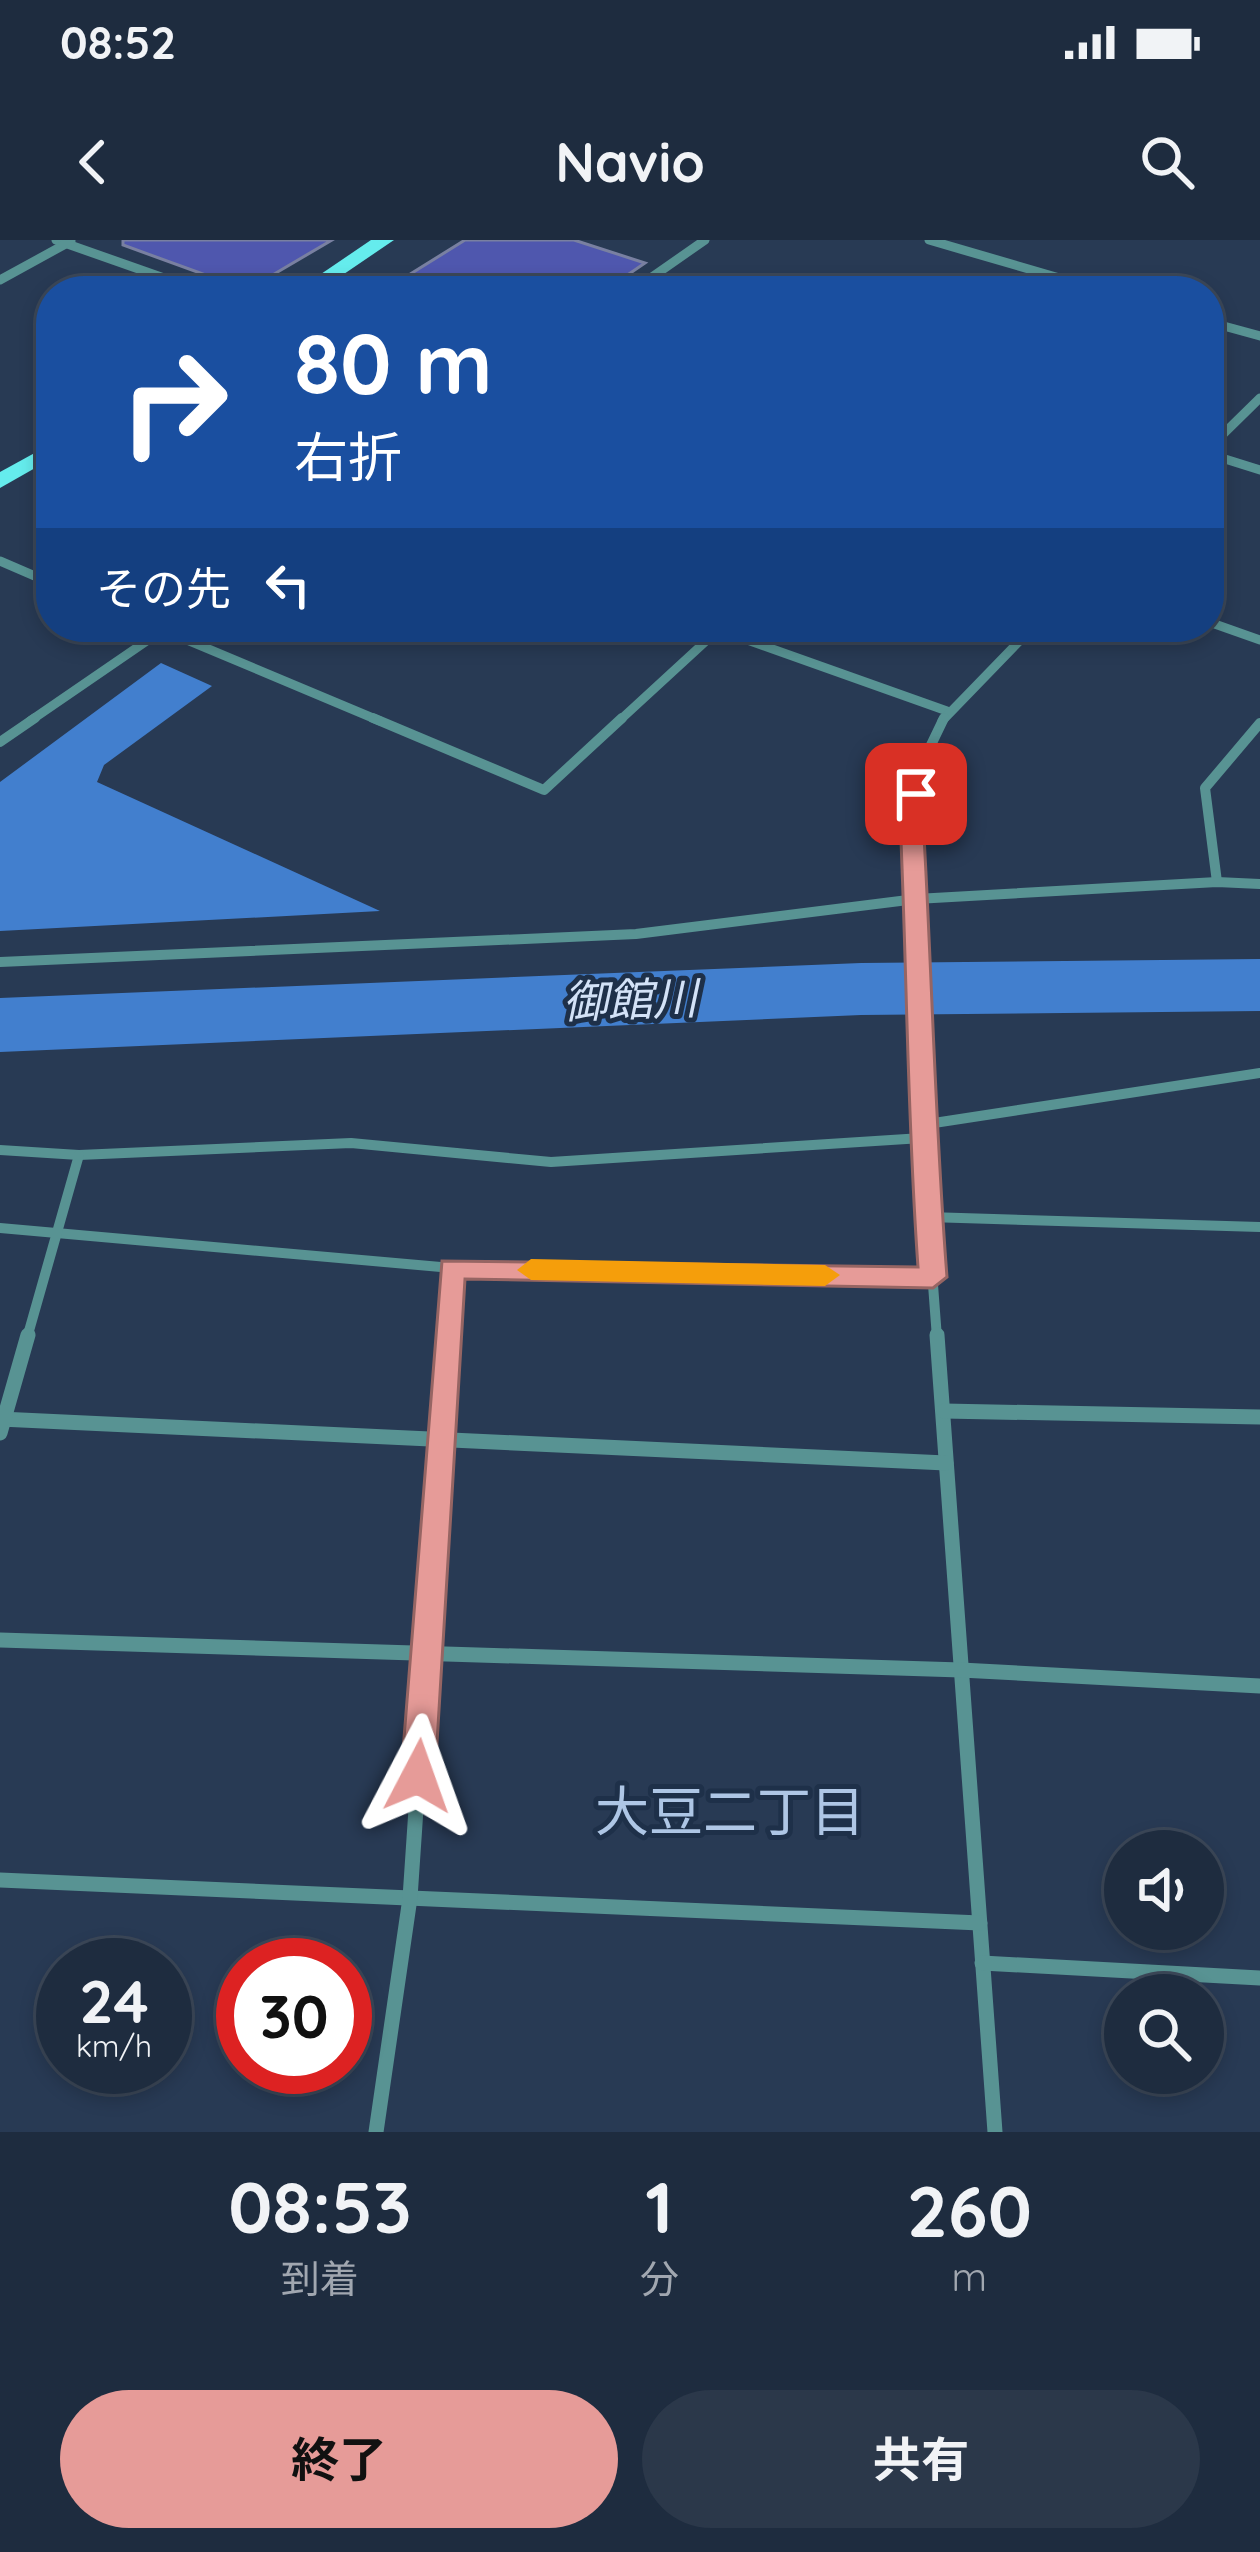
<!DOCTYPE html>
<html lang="ja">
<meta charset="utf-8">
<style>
body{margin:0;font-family:Quicksand,"Noto Sans JP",sans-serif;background:#2b384a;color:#f1f3f6;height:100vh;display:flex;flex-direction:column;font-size:45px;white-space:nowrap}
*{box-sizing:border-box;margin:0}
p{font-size:39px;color:#a1a7b0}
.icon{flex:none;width:66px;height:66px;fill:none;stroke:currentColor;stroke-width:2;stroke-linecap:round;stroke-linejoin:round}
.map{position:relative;height:1892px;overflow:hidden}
.details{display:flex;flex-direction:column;background:#1e2c3f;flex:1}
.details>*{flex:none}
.guide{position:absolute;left:36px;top:36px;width:1188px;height:366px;border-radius:48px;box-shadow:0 6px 18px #0003,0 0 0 3px #3c4859;background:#1a4fa0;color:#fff;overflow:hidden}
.fabs{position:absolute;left:1104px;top:1590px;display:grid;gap:24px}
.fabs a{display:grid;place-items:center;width:120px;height:120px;border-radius:50%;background:#1e2c3f;box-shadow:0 6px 18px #0003,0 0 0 3px #3c4859;font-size:60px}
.speed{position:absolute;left:36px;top:1698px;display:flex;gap:24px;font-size:60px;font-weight:700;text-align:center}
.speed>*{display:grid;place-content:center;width:156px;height:156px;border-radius:50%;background:#1e2c3f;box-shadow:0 6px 18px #0003,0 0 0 3px #3c4859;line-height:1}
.speed small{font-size:30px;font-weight:400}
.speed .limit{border:18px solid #d22;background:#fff;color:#111}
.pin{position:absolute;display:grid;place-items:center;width:102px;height:102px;color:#fff;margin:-51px;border-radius:24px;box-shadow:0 6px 18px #0006}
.me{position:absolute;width:132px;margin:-66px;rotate:4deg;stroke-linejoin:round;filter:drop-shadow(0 0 9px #0008)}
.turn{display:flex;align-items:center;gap:42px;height:252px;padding:0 60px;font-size:54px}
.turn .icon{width:156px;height:156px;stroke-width:2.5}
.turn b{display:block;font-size:84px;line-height:102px}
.then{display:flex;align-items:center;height:114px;padding:0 60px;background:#0003;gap:24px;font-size:45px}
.eta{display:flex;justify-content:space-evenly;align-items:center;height:204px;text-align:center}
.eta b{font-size:72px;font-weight:700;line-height:84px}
.primary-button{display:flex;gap:24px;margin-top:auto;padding:24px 60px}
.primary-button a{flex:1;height:138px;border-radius:72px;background:#e69b98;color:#111;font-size:48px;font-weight:700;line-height:138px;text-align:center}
.primary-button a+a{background:#2b384a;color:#f1f3f6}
.status{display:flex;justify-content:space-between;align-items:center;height:84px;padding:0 60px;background:#1e2c3f;direction:ltr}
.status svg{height:33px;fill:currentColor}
header{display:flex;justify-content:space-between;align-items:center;height:156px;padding:0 60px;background:#1e2c3f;font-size:54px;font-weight:700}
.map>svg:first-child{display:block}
.water{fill:#427fce}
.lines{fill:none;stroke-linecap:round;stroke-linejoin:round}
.river{fill:#427fce;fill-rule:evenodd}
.building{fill:#4f57ae;stroke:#7980a1;stroke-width:3}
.street-far2{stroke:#589393;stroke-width:9}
.street-far1{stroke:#589393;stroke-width:10}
.street{stroke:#589393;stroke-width:15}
.primary{fill:#65eced;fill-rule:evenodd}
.route{fill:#e69b98;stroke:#966563;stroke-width:3}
.slow{fill:#f59e0b}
.labels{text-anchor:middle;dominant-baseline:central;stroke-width:10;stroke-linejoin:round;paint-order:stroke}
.water-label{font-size:45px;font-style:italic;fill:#d3e2f7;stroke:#1e3049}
.near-neighbourhood-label{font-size:54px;fill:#aec6e5;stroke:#1e3049}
</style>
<div class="status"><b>08:52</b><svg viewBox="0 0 49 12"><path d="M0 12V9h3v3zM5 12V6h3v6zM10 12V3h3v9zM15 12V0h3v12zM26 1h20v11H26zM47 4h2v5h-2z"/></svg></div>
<header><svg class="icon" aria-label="back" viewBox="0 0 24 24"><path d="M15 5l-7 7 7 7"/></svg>Navio<svg class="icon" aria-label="search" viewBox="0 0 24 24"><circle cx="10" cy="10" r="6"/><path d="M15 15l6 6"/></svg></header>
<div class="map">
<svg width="1260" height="1892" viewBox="0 0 1260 1892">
<rect width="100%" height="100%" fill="#283a54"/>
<!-- water -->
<path class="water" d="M 161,423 L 212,446 L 104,525 L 97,542 L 380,671 L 0,691 L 0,542 Z"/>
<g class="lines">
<!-- river -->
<path class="river" d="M 1260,719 L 1260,771 L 861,775 L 0,812 L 0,758 L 861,723 Z"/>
</g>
<!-- building -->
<g class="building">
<path d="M 123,0 L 332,0 L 247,50 L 123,5 Z"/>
<path d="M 465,0 L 574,0 L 645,23 L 604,51 L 383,51 Z"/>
</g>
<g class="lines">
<!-- street-far2 -->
<g class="street-far2">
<path d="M 56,0 L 201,51"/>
<path d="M 929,0 L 1104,51"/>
<path d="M 649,39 L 686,51"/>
<path d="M 0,40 L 71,1"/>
<path d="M 632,51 L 705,0"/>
<path d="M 1209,82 L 1260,96"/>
<path d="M 1209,208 L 1260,158"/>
<path d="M 1209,214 L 1260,230"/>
<path d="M 0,321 L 51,343"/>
<path d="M 1209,382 L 1260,400"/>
<path d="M 156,387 L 380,481"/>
<path d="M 711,387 L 947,471"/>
<path d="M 30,481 L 167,387"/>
<path d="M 619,481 L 718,390"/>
<path d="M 942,481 L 1033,387"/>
</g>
<!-- street-far1 -->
<g class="street-far1">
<path d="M 373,478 L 544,550 L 622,478"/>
<path d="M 0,502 L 35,478"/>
<path d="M 1217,642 L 1205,548 L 1260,483"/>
<path d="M 0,722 L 636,694 L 916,659 L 1217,642 L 1260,644"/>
<path d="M 921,885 L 1260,833"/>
<path d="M 0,910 L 79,915 L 351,903 L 551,922 L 922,898"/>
<path d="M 928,977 L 1260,987"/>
<path d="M 0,988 L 452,1028 L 933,1038"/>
<path d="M 27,1098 L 79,915"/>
<path d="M 447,1098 L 452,1028"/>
<path d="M 937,1098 L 922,898 L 923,794 L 912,578 L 919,530 L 944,478"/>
</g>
<!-- street -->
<g class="street">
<path d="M 937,1095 L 995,1892"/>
<path d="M 944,1171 L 1260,1177"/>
<path d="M 0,1179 L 946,1223"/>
<path d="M 0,1193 L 28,1095"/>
<path d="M 0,1400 L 961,1430 L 1260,1446"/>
<path d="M 0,1640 L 980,1683"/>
<path d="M 982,1723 L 1260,1738"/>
<path d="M 376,1892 L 410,1658 L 448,1095"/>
</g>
<!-- primary -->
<g class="primary">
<path d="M 371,0 L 394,0 L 319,51 L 296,51 Z"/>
<path d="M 51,204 L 51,219 L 0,248 L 0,232 Z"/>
</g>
</g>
<!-- route -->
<path class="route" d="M 916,547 L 927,554 L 923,578 C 932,731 935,884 947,1037 L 933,1048 L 465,1039 L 435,1536 L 430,1546 L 418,1550 L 406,1546 L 401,1536 L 442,1021 L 918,1027 C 907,877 907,728 900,578 L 904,554 Z"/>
<!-- slow -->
<path class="slow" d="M 531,1019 L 825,1025 L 840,1035 L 825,1046 L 531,1040 L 517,1030 Z"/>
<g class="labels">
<!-- water labels -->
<g class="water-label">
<text transform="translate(630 759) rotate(-2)">御館川</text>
</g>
<!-- near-neighbourhood labels -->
<g class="near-neighbourhood-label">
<text x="730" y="1571">大豆二丁目</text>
</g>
</g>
</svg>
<div class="fabs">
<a><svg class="icon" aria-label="sound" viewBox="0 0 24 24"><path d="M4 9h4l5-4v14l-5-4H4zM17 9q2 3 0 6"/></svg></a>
<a><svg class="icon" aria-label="search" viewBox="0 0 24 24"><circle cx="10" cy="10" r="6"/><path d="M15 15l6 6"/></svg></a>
</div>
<div class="speed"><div>24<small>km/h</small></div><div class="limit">30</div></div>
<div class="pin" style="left:916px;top:554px;background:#d93025"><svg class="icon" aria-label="arrive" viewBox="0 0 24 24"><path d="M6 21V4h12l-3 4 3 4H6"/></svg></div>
<svg class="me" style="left:418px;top:1536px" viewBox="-20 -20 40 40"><path d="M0-17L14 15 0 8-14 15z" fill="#e69b98" stroke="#fff" stroke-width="4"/></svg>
<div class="guide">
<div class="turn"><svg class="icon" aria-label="right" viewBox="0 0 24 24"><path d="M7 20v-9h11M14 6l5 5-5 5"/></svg><div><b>80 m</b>右折</div></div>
<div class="then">その先<svg class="icon" aria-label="left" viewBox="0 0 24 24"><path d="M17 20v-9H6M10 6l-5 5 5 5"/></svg></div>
</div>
</div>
<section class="details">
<div class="eta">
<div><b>08:53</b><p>到着</p></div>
<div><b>1</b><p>分</p></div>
<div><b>260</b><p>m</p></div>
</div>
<div class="primary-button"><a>終了</a><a>共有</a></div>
</section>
